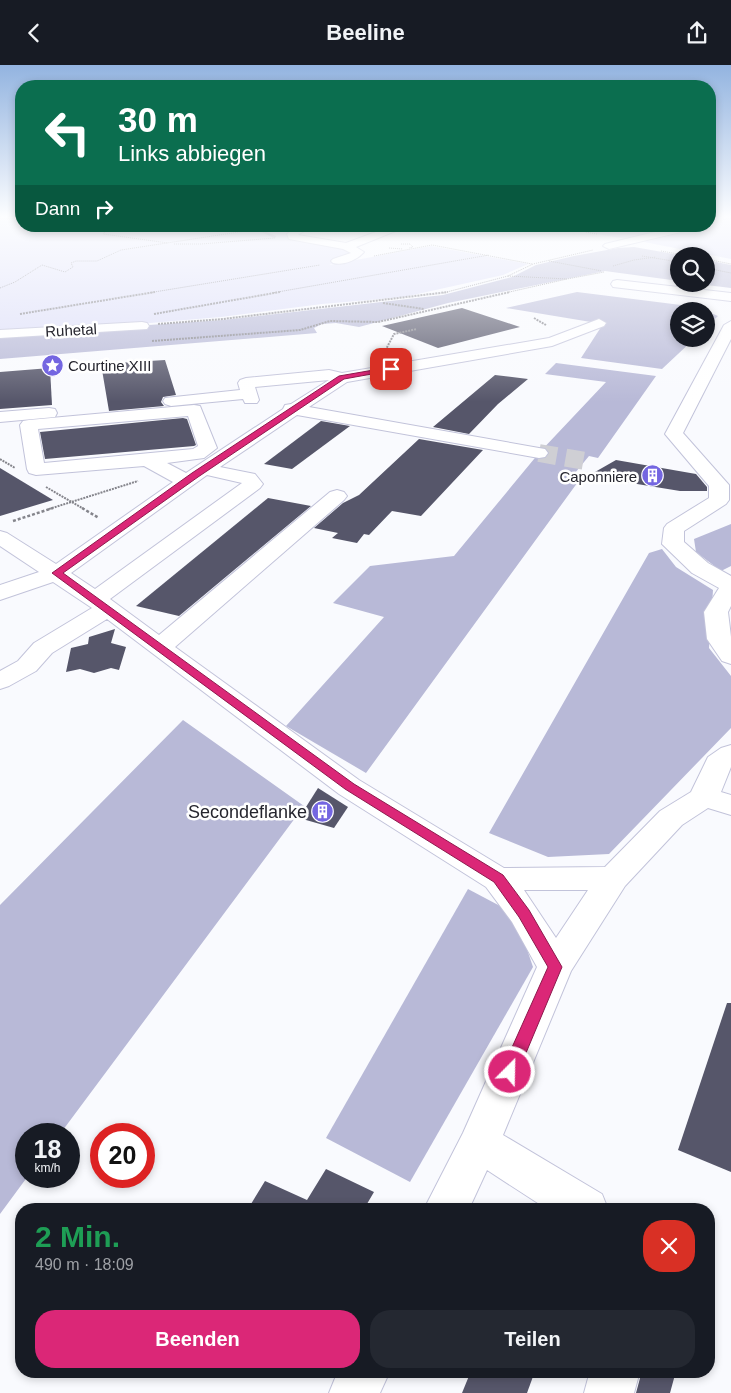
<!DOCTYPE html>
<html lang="de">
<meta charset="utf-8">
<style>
body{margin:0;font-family:Arial,sans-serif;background:#242831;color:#f1f3f6;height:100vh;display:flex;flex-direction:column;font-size:19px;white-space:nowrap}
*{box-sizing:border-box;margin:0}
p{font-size:16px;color:#9ea1a6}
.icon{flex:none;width:28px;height:28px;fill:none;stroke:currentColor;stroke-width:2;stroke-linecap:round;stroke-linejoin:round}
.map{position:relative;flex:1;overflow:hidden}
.drawer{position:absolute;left:15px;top:1138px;width:700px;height:175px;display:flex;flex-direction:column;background:#171b24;border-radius:20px;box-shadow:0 2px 8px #0003}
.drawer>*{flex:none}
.guide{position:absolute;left:15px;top:15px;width:701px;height:152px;border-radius:20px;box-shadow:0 2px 8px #0003;background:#0b6e4f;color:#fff;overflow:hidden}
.tools{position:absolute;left:670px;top:182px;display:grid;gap:10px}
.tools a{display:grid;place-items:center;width:45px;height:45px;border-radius:50%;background:#171b24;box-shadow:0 2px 8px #0003;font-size:25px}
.speed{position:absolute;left:15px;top:1058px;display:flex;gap:10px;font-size:25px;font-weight:700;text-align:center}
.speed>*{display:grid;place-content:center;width:65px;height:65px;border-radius:50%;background:#171b24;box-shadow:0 2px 8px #0003;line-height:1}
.speed small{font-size:12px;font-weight:400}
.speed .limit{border:8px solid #d22;background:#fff;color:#111}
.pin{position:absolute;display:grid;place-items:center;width:42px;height:42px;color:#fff;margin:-21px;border-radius:10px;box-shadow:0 2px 8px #0006}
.me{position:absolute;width:55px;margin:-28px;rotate:23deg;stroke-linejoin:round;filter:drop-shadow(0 0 4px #0008)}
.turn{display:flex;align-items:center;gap:18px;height:105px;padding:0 20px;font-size:22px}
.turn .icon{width:65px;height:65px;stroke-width:2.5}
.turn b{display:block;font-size:35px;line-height:42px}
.then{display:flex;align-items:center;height:48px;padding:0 20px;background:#0003;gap:10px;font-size:19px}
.round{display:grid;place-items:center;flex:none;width:52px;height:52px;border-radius:20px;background:#242831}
.head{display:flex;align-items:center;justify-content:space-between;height:85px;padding:0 20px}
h1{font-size:30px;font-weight:700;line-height:38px;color:#1e9e55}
.button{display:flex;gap:10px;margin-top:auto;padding:10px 20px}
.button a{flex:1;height:58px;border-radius:20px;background:#db2777;color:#fff;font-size:20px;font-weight:700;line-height:58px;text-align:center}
.button a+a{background:#242831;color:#f1f3f6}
header{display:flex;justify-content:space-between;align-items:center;height:65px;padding:0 20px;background:#171b24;font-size:22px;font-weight:700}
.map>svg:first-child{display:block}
.green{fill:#dddef8}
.forest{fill:#b8b9d7}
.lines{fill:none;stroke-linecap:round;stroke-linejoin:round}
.stream{fill:#b4b5d3;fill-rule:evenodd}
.building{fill:#56566a}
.minor-tunnel{stroke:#cfcfd4;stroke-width:18;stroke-dasharray:18 9;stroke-linecap:butt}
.minor-casing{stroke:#c2c3da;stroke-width:2}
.path-far2{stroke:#85858c;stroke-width:1;stroke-dasharray:1 1;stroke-linecap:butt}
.path-far1{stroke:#85858c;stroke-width:2;stroke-dasharray:2 1;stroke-linecap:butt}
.path{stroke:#85858c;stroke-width:2.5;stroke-dasharray:3 2;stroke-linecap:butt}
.minor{fill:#fff;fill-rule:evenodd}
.route{fill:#db2777;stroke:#8e194d}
.labels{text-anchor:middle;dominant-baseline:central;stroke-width:5;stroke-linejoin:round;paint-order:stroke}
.far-street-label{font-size:15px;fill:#25252e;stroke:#fff}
.far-poi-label{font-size:15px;fill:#25252e;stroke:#fff;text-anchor:start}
.poi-label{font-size:18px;fill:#25252e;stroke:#fff;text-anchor:end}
</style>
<header><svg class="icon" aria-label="back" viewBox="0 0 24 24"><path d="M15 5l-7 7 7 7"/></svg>Beeline<svg class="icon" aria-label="share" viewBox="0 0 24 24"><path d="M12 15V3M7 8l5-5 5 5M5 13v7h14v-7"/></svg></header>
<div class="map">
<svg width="731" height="1328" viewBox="0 0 731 1328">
<rect width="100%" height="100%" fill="#f9fafe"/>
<!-- green -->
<g class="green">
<path d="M 0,151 L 21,151 L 21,161 L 292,161 L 284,166 L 292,166 L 290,169 L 343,182 L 353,189 L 329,200 L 431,181 L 528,199 L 503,210 L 404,232 L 322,239 L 221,252 L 127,260 L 0,265 Z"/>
<path d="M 731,153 L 731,194 L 644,177 L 710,161 Z"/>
<path d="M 553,161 L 693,161 L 631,175 Z"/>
</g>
<!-- forest -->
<g class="forest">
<path d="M 634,182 L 685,191 L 679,191 L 679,216 L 605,206 L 448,238 L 359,262 L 336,258 L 322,259 L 314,263 L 317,268 L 0,294 L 0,270 L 223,255 L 443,230 L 512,212 L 536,200 L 574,191 L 618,183 Z"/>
<path d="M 706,195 L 731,200 L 731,223 L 698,219 L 706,219 Z"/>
<path d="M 577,227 L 697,242 L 718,251 L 706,262 L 706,246 L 679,246 L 679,274 L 694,274 L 662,304 L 581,293 L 603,259 L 506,243 Z"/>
<path d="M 556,298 L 656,311 L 598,393 L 589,391 L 575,408 L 583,410 L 366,708 L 286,661 L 384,552 L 333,538 L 370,501 L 454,491 L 539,388 L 606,317 L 545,309 Z"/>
<path d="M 731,459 L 731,501 L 721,506 L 696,487 L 694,474 Z"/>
<path d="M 662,484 L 676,502 L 713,525 L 709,583 L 731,611 L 731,663 L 609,789 L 548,792 L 489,768 L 649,488 Z"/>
<path d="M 183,655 L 304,741 L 60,1069 L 26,1069 L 26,1111 L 28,1111 L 0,1149 L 0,840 Z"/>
<path d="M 468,824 L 515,849 L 533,902 L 410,1117 L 326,1073 Z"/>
</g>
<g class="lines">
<!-- stream -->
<path class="stream" d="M 253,161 L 276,171 L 276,172 L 274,173 L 249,161 Z"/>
</g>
<!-- building -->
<g class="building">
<path d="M 462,243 L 520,262 L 438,283 L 382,261 Z"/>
<path d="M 165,295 L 176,330 L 163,332 L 161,337 L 164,341 L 109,346 L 101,299 Z"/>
<path d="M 50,303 L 52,340 L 0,344 L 0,307 Z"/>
<path d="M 495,310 L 528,314 L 498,339 L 469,369 L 433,362 Z"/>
<path d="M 183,353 L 187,354 L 196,380 L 194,381 L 45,394 L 40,367 Z"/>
<path d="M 321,356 L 350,361 L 292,404 L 264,399 Z"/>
<path d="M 419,374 L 483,385 L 421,451 L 392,446 L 369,470 L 364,469 L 357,478 L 332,473 L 338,468 L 314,463 L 343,438 L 359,430 Z"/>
<path d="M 616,395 L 696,409 L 707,422 L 707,426 L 680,426 L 588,411 Z"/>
<path d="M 0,403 L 53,435 L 0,451 Z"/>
<path d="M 268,433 L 311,441 L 179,551 L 136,541 Z"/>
<path d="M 115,564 L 111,578 L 126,582 L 119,605 L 111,603 L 94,608 L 80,604 L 66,607 L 71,583 L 88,579 L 89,572 Z"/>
<path d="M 318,723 L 348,742 L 334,763 L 299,753 Z"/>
<path d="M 727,938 L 731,938 L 731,1107 L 678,1085 Z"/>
<path d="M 326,1104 L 374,1127 L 364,1144 L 248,1144 L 265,1116 L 307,1135 Z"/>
<path d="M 471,1306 L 535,1306 L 527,1328 L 462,1328 Z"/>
<path d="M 642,1306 L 676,1306 L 670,1328 L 636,1328 Z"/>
</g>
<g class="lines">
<!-- minor-tunnel -->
<path class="minor-tunnel" d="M 539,388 L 585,396"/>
<defs>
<g id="minor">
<path d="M 715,151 L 731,151 L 731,152 L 710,159 L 710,153 Z"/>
<path d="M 298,161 L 311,161 L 298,170 L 346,178 L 392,161 L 408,161 L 356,182 L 364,187 C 357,195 343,201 333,198 L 331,196 L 333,194 L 351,188 L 343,184 L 289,174 L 287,169 Z"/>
<path d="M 680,161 L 699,161 L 698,163 L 609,184 L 603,181 L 605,179 Z"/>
<path d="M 617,215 L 731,228 L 731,236 L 613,222 L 611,219 L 613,216 Z"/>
<path d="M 599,254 L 606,258 L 604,261 L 552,281 L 347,317 L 309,342 L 539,383 L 545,384 L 548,388 L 545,392 L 539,393 L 297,350 L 220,402 L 255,409 L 263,419 L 260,423 L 110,534 L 159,570 L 330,427 L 337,425 L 344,427 L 347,431 L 344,435 L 175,582 L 359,715 L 504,803 L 605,802 L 660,746 L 691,727 L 708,692 L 721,683 L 731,680 L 731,702 L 721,727 L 731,730 L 731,750 L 708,743 L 682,760 L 625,821 L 571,906 L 503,1070 L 602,1129 L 608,1144 L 547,1144 L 487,1105 L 469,1144 L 424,1144 L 463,1068 L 537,902 L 512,857 L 486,822 L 339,729 L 107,554 L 52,588 L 36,606 L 9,621 L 0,624 L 0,606 L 18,596 L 34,578 L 92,543 L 53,517 L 0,535 L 0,520 L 39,507 L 0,481 L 0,466 L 7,468 L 56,499 L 173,417 L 144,401 L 36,410 L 29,408 L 27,404 L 20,360 L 23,356 L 29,355 L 194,340 L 200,341 L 217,383 L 204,393 L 167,398 L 186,408 L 283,344 L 285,340 L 291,339 L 329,315 L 255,322 L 259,335 L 257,338 L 245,338 L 243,334 L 171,341 L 165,339 L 163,336 L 165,333 L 240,325 L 238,318 L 240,315 L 246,313 L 329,305 L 342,308 L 549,273 ZM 188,351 L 198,381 L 193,384 L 44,398 L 38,364 ZM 207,410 L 242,418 L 95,524 L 71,508 ZM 524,825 L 588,825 L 556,873 Z"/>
<path d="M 731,256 L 731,274 L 683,368 L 729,420 L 729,435 L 726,439 L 684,466 L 684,477 L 708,498 L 731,511 L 731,541 L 728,547 L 731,572 L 731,599 L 722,596 L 707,574 L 704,547 L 719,523 L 692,508 L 662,479 L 664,463 L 667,459 L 709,433 L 709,421 L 665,369 L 724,260 Z"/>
<path d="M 142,257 L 147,258 L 149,261 L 147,264 L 0,273 L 0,265 Z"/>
<path d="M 49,343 L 55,344 L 57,348 L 55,352 L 0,357 L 0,347 Z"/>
<path d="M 338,1306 L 390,1306 L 380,1328 L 329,1328 Z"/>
<path d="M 590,1306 L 640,1306 L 634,1328 L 584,1328 Z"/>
</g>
</defs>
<!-- minor casing -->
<use href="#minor" class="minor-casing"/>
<!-- path-far2 -->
<g class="path-far2">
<path d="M 0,153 L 21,153"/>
<path d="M 110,161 L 103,169 L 168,178"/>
<path d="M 596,161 L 584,165 L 585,167 L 597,169"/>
<path d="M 260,164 L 272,162 L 270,161"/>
<path d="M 174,179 L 201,179 L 275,173"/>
<path d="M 401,179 L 410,179 L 413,182 L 409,183"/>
<path d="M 389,183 L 403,184"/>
<path d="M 661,186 L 690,191"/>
<path d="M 374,191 L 432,180 L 532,199"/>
<path d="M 642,191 L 679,197"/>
<path d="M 706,194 L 731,199"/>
<path d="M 549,196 L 602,206"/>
<path d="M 613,201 L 634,195 L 656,192"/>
<path d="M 706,203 L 731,208"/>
<path d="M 508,211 L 567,214 L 604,207"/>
<path d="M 0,223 L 15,217 L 42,200 L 65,207 L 73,202 L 71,198 L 76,196 L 97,196 L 121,185 L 252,165"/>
<path d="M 148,228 L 320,200"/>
<path d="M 272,228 L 489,190"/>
<path d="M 443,228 L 508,211 L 533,199 L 593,185"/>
<path d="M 505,228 L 567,214"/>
</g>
<!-- path-far1 -->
<g class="path-far1">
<path d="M 383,238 L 424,244"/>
<path d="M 20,249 L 155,227"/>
<path d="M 154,249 L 280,227"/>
<path d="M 534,253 L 546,260"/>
<path d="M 158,259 L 223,254 L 448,227"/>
<path d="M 152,276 L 300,265 L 330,256 L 378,257 L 510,227"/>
<path d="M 384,288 L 394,269 L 417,264"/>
<path d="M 0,394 L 15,403"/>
<path d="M 46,422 L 84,444"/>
<path d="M 49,444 L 138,416"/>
</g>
<!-- path -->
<g class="path">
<path d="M 82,443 L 99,453"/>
<path d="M 13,456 L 53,443"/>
</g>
<!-- minor -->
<use href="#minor" class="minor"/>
</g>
<!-- sky -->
<linearGradient id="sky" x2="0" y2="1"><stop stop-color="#93b4e0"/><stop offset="0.45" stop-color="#fcfdff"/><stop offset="1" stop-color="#fcfdff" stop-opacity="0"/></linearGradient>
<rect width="731" height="337" fill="url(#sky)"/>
<!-- route -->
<path class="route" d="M 391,302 L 394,302 L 394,305 L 344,314 L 198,412 L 63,508 L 354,719 L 503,810 L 529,845 L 562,902 L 518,1007 L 515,1012 L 510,1014 L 504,1012 L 501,1007 L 548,902 L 519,852 L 494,817 L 345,724 L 52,508 L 192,408 L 339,311 Z"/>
<!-- icons -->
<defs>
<symbol id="sight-disc" viewBox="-11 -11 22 22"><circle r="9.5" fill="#7466e1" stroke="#fff"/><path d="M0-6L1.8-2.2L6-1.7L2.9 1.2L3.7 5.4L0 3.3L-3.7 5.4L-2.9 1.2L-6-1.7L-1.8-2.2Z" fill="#fff"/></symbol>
<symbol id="building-disc" viewBox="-11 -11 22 22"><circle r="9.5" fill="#7466e1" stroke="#fff"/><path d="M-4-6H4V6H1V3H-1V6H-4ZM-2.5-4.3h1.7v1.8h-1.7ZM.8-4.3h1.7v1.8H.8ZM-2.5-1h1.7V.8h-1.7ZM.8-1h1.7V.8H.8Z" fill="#fff"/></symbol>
</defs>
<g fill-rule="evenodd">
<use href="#sight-disc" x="40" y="288" width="25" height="25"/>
<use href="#building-disc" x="640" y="398" width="25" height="25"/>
<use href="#building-disc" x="310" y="734" width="25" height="25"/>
</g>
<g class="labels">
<!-- far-street labels -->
<g class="far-street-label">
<text transform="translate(71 265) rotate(-3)">Ruhetal</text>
</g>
<!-- far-poi labels -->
<g class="far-poi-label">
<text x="68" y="300">Courtine XIII</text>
<text x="637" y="411" text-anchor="end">Caponniere</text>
</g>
<!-- poi labels -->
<g class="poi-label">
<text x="307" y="747">Secondeflanke</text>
</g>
</g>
</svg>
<div class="tools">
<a><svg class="icon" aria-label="search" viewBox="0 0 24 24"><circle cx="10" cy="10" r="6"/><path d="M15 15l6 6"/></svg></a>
<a><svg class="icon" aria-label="layers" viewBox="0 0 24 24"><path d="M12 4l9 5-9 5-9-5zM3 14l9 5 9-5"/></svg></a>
</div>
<div class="speed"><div>18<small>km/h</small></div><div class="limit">20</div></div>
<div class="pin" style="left:391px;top:304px;background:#d93025"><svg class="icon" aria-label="arrive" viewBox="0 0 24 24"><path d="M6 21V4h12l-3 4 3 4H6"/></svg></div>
<svg class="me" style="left:510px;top:1007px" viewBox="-20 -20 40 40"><circle r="17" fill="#db2777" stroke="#fff" stroke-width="3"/><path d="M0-11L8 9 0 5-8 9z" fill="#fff"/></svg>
<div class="guide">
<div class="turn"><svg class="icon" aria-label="left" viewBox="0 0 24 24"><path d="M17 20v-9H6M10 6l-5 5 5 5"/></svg><div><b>30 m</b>Links abbiegen</div></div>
<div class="then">Dann<svg class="icon" aria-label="right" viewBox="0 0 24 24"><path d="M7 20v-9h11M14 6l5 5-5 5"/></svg></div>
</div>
<section class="drawer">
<div class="head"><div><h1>2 Min.</h1><p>490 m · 18:09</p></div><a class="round" style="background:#d93025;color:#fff"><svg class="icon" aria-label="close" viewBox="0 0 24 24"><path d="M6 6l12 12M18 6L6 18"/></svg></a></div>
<div class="button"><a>Beenden</a><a>Teilen</a></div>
</section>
</div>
